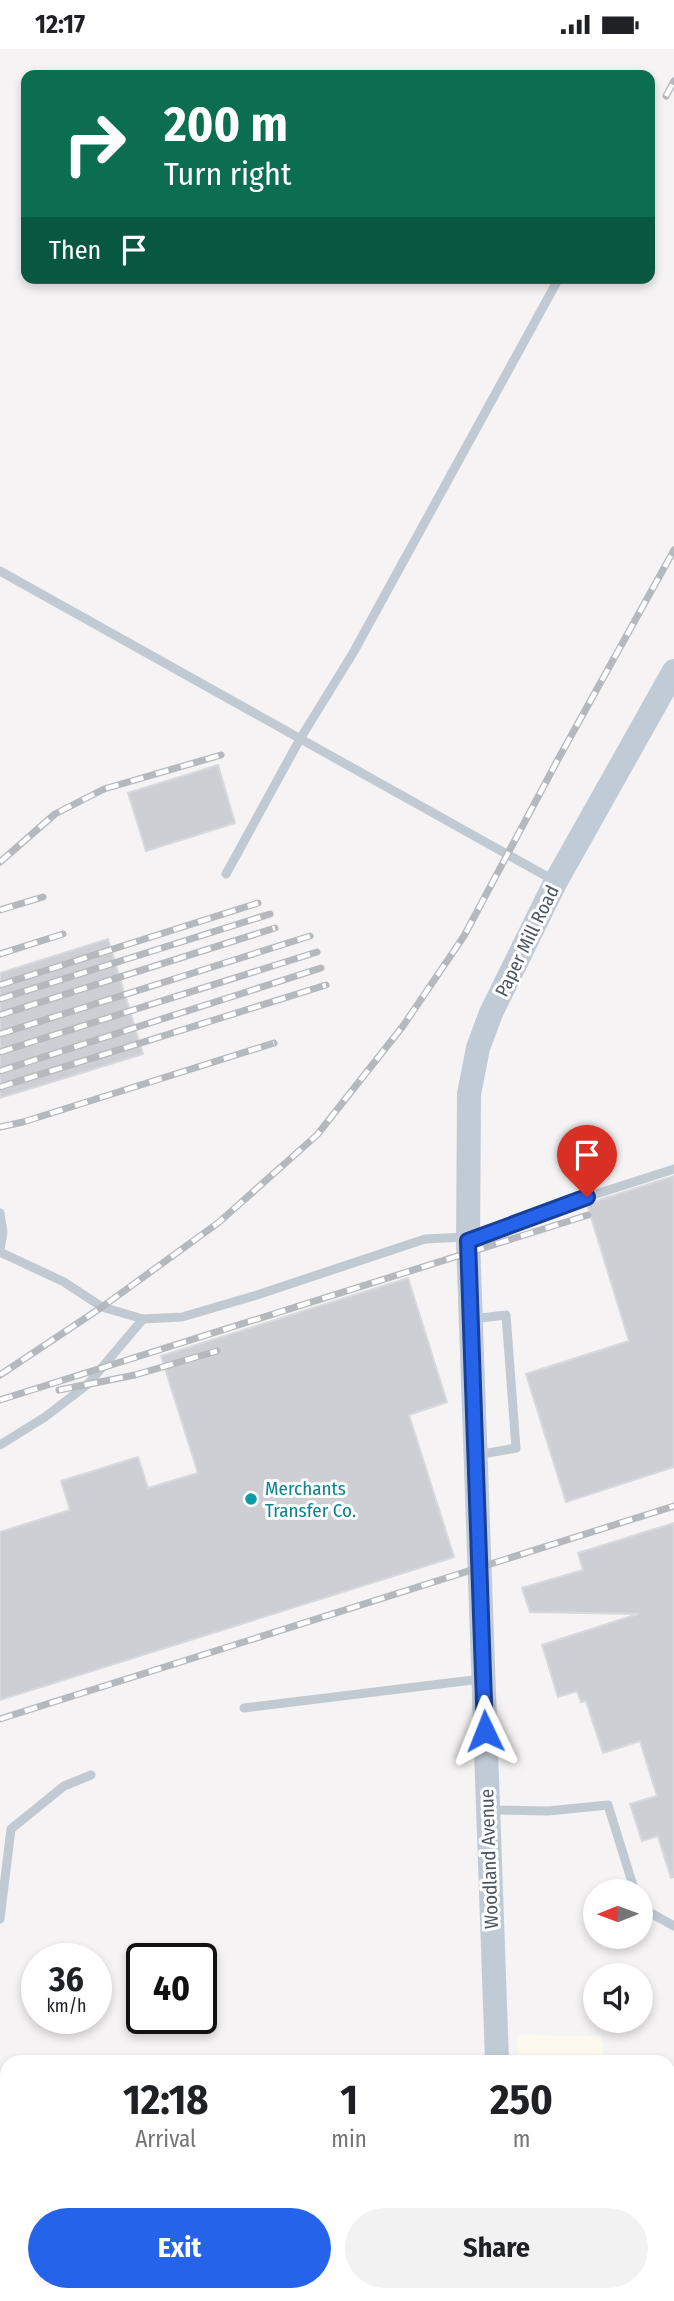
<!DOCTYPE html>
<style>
body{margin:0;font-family:"Fira Sans Condensed",sans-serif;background:#f2f2f2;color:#202124;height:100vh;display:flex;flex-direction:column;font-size:26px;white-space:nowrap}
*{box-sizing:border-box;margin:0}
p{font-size:23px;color:#757577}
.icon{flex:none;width:38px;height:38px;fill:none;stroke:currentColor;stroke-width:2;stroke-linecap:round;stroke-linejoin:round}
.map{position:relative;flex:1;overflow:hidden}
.drawer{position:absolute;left:0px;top:2006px;width:676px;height:247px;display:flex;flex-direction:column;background:#fff;border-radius:21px 21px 0 0;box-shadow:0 4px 10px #0003}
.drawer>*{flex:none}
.banner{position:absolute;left:21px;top:21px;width:634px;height:214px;border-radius:14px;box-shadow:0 4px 10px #0003;background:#0b6e4f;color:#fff;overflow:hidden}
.needle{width:46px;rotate:269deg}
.tools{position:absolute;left:583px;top:1830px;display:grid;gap:14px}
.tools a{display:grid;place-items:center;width:70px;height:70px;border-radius:50%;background:#fff;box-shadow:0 4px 10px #0003;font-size:35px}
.speed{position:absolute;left:21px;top:1894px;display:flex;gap:14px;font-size:35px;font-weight:700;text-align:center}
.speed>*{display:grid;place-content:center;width:91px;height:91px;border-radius:50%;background:#fff;box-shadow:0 4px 10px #0003;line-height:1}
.speed small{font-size:18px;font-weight:400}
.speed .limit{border:4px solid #111;border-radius:10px;background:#fff;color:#111}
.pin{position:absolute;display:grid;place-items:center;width:60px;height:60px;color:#fff;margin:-72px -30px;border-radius:50% 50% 50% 0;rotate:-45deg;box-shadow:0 0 7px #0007}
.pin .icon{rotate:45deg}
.me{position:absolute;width:77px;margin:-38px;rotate:358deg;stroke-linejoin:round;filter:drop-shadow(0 0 5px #0008)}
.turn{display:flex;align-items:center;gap:24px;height:147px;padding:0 28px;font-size:32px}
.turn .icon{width:91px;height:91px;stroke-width:2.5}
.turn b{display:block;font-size:49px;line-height:60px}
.then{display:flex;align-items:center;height:66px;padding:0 28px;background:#0003;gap:14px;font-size:26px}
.eta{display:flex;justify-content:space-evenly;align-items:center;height:119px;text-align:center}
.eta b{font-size:42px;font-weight:700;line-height:49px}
.action{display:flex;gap:14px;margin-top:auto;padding:14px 28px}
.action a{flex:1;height:80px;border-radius:42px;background:#2563eb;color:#fff;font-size:28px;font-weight:700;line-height:80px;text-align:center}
.action a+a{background:#f2f2f2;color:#202124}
.status{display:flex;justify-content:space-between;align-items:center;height:49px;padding:0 35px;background:#fff;direction:ltr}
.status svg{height:19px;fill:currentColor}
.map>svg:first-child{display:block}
.commercial{fill:#fdf9ef}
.building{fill:#cdcfd5;stroke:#d7d9de;stroke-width:2}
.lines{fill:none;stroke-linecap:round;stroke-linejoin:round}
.lane{stroke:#c1cad2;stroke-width:9}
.secondary{stroke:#c1cbd6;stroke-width:24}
.primary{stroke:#b3c2d1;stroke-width:26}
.rail-casing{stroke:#b5b8bd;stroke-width:7}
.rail{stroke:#fff;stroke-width:4.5;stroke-dasharray:13;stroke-linecap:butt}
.route-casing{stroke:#184099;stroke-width:18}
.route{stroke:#2563eb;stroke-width:12}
.culture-dot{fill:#0f9aa8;stroke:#fff;stroke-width:2.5}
.labels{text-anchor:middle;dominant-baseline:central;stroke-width:6;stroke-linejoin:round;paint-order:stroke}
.street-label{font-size:19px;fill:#4a5661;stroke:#fff}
.culture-label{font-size:19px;fill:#0d838f;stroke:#fff;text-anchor:start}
</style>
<div class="status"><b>12:17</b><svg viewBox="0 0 49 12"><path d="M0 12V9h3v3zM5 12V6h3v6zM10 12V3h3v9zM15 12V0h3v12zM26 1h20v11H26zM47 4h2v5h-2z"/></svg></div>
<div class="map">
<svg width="674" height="2252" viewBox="0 0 674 2252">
<rect width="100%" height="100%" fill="#f5f3f3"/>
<!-- commercial -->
<g class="commercial">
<path d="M 517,1986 L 602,1987 L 604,2012 L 518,2012 Z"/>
<path d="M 674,2096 L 674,2252 L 528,2252 L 528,2245 L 668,2245 L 668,2097 Z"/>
</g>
<!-- building -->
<g class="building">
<path d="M 218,716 L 235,774 L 146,802 L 128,744 Z"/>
<path d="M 108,890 L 143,1005 L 0,1049 L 0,924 Z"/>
<path d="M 674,1127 L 674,1418 L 566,1453 L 526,1325 L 629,1292 L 587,1155 Z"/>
<path d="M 408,1229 L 447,1353 L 409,1366 L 454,1508 L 0,1651 L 0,1483 L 70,1461 L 61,1432 L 138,1408 L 148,1439 L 198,1424 L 161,1307 Z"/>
<path d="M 674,1474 L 674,1828 L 671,1829 L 658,1787 L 642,1792 L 630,1755 L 657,1747 L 640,1692 L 603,1704 L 586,1652 L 581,1653 L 577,1642 L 558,1648 L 542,1596 L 638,1565 L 530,1563 L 522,1539 L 583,1521 L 578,1504 Z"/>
</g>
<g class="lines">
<!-- lane -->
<g class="lane">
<path d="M 0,522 L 555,832"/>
<path d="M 226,825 L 300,690 L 353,604 L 559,229"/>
<path d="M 0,1164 L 3,1183 L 0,1201"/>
<path d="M 470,1192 L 587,1148 L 674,1120"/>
<path d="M 0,1203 L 64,1233 L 102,1258 L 143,1270 L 182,1268 L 257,1246 L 425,1190 L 467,1188"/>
<path d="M 472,1270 L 506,1266 L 516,1399 L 477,1406"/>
<path d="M 0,1396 L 45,1368 L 88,1335 L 143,1270"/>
<path d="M 244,1659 L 481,1630"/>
<path d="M 489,1761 L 548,1762 L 608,1756 L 635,1843"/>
<path d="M 640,1858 L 674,1877"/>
<path d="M 0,1870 L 11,1780 L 64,1737 L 91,1726"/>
</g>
<!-- secondary -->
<g class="secondary">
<path d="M 497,2012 L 468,1192 L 469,1045 L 478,999 L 491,964 L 556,832 L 674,622"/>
<path d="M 506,2245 L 506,2252"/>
</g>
<!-- primary -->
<g class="primary">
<path d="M 668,2113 L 674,2112"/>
<path d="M 37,2252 L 68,2245"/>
</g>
<defs>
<g id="rail">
<path d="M 666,47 L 674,32"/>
<path d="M 0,813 L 55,765 L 104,740 L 221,706"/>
<path d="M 0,861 L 43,848"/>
<path d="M 0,905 L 63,885"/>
<path d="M 0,936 L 258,854"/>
<path d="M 0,950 L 270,865"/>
<path d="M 0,966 L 275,879"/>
<path d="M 0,985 L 310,887"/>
<path d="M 0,1003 L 317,903"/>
<path d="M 0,1022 L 321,919"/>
<path d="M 0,1038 L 326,936"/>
<path d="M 0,1078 L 23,1073 L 274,994"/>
<path d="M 0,1326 L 102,1258 L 218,1174 L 317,1086 L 403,977 L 464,887 L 556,714 L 674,501"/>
<path d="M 59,1341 L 135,1326 L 217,1302"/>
<path d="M 0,1351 L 588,1166"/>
<path d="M 0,1670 L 674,1457"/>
</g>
</defs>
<!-- rail casing -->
<use href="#rail" class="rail-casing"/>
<!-- rail -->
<use href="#rail" class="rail"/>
</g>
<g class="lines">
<defs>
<path id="route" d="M 485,1682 L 468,1192 L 587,1148"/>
</defs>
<!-- route casing -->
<use href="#route" class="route-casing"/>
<!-- route -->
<use href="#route" class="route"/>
</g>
<!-- markers -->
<circle class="culture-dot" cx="251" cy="1450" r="7"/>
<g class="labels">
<!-- street labels -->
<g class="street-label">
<text transform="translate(527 892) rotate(-64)">Paper Mill Road</text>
<text transform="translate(489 1810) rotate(-92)">Woodland Avenue</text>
</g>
<!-- culture labels -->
<g class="culture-label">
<text x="265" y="1439">Merchants<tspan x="265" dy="22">Transfer Co.</tspan></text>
</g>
</g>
</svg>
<div class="tools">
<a><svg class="needle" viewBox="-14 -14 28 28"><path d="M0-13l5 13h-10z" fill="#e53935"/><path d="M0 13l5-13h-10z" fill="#757577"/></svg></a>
<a><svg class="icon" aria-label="sound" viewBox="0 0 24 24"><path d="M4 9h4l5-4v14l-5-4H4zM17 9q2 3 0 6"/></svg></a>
</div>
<div class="speed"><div>36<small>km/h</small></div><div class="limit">40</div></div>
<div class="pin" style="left:587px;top:1148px;background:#d93025"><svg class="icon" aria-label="arrive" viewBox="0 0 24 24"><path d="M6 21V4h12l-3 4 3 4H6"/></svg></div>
<svg class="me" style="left:485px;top:1682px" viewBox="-20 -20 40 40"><path d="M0-17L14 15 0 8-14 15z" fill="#2563eb" stroke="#fff" stroke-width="4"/></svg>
<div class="banner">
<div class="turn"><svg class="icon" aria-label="right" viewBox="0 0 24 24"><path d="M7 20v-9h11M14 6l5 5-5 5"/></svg><div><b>200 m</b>Turn right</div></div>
<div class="then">Then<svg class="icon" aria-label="arrive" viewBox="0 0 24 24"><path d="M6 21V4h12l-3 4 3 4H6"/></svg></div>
</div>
<section class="drawer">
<div class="eta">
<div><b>12:18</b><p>Arrival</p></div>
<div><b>1</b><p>min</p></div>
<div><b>250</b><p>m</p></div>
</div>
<div class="action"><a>Exit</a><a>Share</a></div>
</section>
</div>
